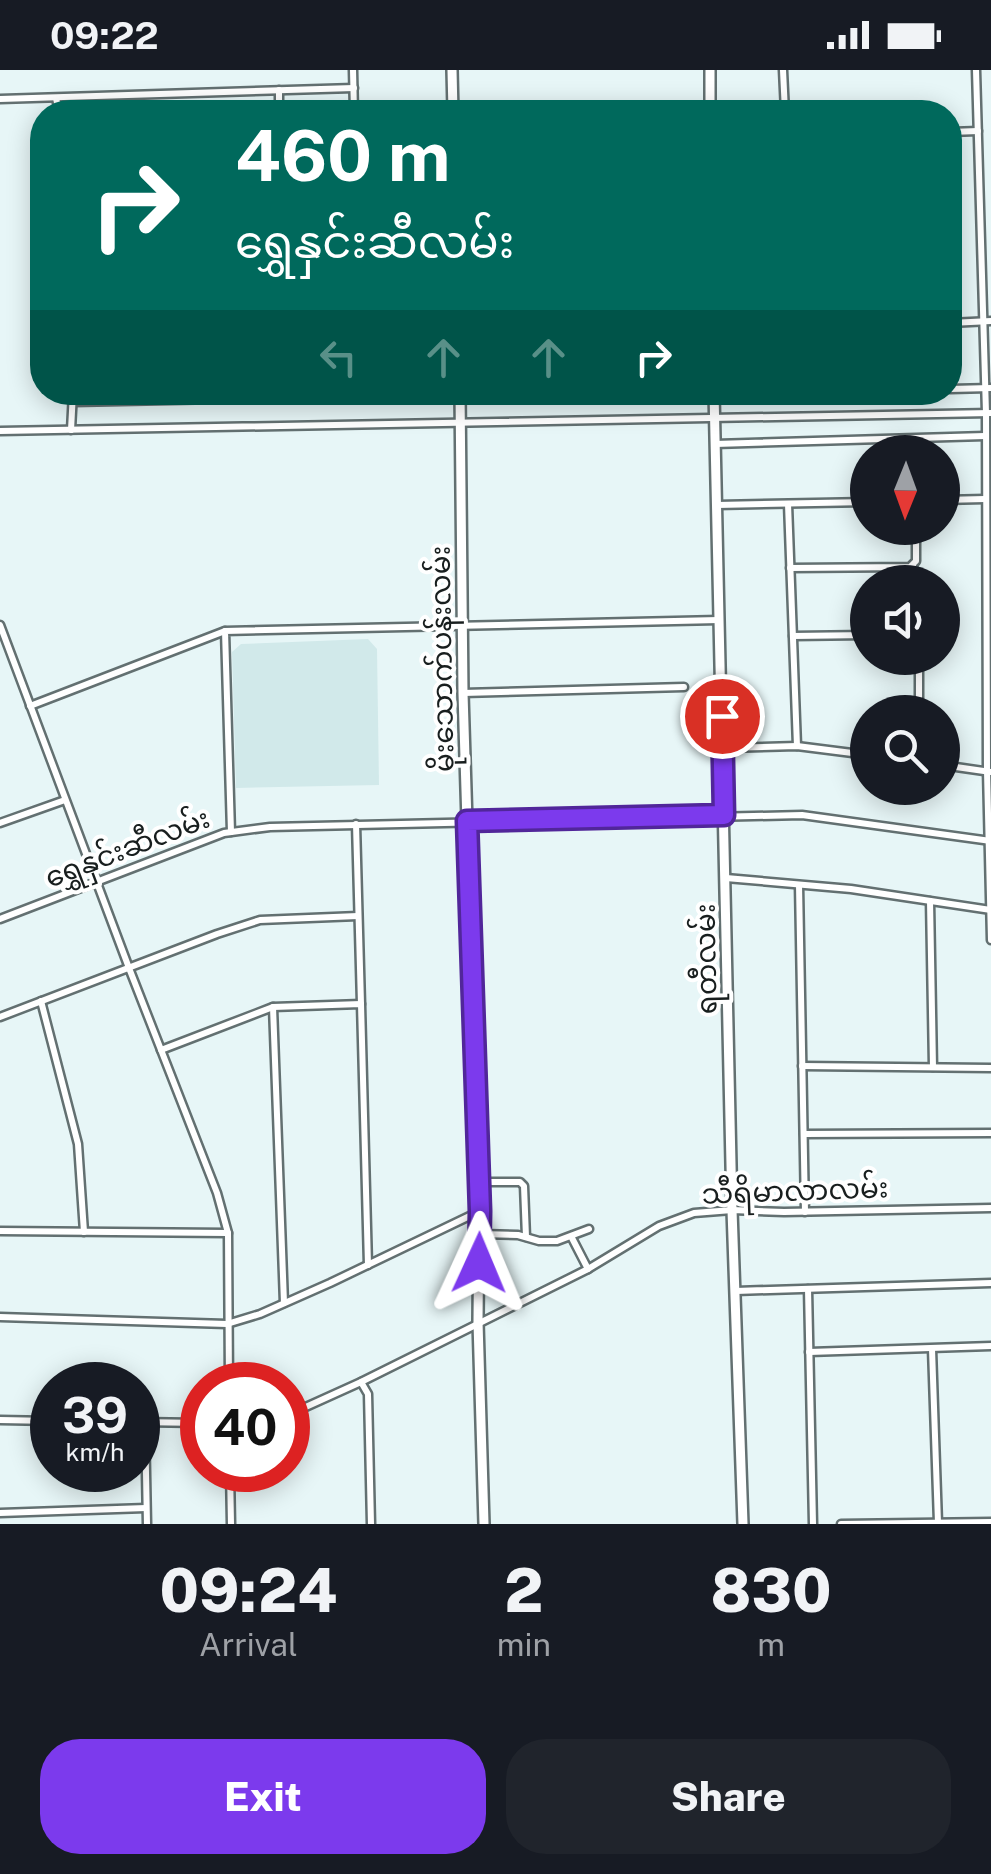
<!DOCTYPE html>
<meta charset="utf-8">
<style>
body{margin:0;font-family:"Public Sans","Noto Sans Myanmar",sans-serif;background:#20242c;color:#f1f3f6;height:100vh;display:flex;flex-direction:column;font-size:38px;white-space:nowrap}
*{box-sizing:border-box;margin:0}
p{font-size:32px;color:#9ea1a6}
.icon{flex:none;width:55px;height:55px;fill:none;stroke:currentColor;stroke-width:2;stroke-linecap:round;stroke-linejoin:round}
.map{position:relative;height:1454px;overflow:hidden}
.details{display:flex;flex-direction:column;background:#171b24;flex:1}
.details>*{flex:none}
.banner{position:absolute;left:30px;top:30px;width:932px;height:305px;border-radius:40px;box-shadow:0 5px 25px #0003;background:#00695c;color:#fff;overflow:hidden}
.needle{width:65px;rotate:181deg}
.fabs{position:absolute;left:850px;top:365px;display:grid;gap:20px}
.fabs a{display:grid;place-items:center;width:110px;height:110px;border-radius:50%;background:#171b24;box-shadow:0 5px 25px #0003;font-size:50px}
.speed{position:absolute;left:30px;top:1292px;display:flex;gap:20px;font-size:50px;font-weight:700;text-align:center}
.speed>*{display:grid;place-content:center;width:130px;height:130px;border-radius:50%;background:#171b24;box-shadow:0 5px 25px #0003;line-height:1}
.speed small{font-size:25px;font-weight:400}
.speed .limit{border:15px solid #d22;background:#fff;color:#111}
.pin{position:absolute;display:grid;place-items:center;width:85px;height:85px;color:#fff;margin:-42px;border:5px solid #fff;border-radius:50%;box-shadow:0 2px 10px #0007}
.me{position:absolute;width:110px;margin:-55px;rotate:1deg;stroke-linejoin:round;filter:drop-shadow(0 0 8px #0008)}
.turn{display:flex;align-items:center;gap:35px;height:210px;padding:0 40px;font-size:45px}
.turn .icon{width:130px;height:130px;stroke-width:2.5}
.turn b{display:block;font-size:70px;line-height:85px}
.lanes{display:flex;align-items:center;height:95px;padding:0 40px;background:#0003;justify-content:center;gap:50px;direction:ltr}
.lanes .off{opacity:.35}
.eta{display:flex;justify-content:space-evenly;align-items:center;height:170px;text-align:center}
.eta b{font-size:60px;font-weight:800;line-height:70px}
.button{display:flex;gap:20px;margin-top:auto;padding:20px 40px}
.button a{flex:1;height:115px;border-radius:40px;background:#7c3aed;color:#fff;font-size:40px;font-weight:800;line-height:115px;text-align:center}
.button a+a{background:#20242c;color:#f1f3f6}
.status{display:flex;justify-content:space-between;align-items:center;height:70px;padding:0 50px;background:#171b24;direction:ltr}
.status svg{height:28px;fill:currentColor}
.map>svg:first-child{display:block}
.built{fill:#d1e9ea}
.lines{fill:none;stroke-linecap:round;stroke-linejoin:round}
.street-casing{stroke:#637071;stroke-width:11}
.secondary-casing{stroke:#637071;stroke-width:14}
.street{stroke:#fff;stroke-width:6}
.secondary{stroke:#fff;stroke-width:9}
.route-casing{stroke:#51269a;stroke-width:25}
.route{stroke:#7c3aed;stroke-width:18}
.labels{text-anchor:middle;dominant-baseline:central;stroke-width:8;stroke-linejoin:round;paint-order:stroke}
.street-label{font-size:28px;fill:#181e1e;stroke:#fff}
</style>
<div class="status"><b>09:22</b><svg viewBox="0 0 49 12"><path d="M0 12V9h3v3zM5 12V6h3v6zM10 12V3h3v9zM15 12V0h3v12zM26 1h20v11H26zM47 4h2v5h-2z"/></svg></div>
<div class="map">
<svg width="991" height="1454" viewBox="0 0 991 1454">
<rect width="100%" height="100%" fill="#e7f6f7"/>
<!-- built -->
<path class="built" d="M 368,569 L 377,579 L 379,715 L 236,718 L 232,582 L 241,574 Z"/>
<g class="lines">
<defs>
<g id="street">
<path d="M 353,0 L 354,42"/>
<path d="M 783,0 L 785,42"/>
<path d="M 976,0 L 986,343 L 987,701 L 991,870"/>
<path d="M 279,20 L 279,42"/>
<path d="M 56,28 L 59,42"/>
<path d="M 0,29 L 354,18"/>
<path d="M 950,62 L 978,61"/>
<path d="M 950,253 L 991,251"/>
<path d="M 950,319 L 991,318"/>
<path d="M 73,332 L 460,324"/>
<path d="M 71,360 L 73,322"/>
<path d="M 0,361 L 991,343"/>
<path d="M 715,374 L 985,366"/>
<path d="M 942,430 L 985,429"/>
<path d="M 788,434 L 797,676"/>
<path d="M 717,435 L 868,432"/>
<path d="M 913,496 L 917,512"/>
<path d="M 790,498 L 910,497 L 916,491 L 916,458"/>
<path d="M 0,555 L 129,898 L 217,1123 L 228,1163 L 229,1315"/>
<path d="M 793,566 L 868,565"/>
<path d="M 463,623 L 684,617"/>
<path d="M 30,636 L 225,561"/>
<path d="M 919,642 L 919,588"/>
<path d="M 723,678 L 797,676 L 868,685"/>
<path d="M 942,695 L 991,702"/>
<path d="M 0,753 L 65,730"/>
<path d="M 356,754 L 361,934"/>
<path d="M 231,762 L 225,561 L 719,550"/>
<path d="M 726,808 L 851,819 L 991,840"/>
<path d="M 799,815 L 805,1142"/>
<path d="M 930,831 L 933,997"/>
<path d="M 0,849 L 224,763 L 270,757 L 802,745 L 991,771"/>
<path d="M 41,931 L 78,1074 L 84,1162"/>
<path d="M 273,937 L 284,1233"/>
<path d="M 0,947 L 217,864 L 260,850 L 358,846"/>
<path d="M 161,980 L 273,937 L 361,934 L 368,1195"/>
<path d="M 802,996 L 991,998"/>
<path d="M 804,1064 L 991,1063"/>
<path d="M 479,1112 L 520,1112 L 524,1116 L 526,1167"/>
<path d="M 0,1161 L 228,1163"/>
<path d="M 480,1164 L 518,1165 L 539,1171 L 557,1171 L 589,1159"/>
<path d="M 572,1168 L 588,1199"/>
<path d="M 808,1219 L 813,1454"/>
<path d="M 736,1221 L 991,1213"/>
<path d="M 0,1247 L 227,1254 L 260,1244 L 330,1213 L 478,1142"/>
<path d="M 932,1279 L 938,1453"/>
<path d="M 809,1282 L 991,1276"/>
<path d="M 361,1312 L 368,1324 L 371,1454"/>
<path d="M 288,1345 L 361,1312 L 588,1199 L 659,1156 L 694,1143 L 732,1140 L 784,1142 L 991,1138"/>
<path d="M 0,1350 L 52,1351"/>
<path d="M 138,1352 L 202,1353"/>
<path d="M 145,1352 L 147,1454"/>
<path d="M 230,1400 L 231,1454"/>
<path d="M 0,1443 L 146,1438"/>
<path d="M 841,1454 L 991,1452"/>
</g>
<g id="secondary">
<path d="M 452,0 L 453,42"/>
<path d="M 710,0 L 710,42"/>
<path d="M 460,322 L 463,623 L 479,1141 L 478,1252 L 484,1454"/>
<path d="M 714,322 L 732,1140 L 743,1454"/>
</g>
</defs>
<!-- street casing -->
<use href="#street" class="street-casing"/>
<!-- secondary casing -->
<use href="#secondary" class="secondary-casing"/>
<!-- street -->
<use href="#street" class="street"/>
<!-- secondary -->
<use href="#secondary" class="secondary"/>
</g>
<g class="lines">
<defs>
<path id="route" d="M 479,1193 L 480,1141 L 467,751 L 724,745 L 722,646"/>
</defs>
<!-- route casing -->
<use href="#route" class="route-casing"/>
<!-- route -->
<use href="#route" class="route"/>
</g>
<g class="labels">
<!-- street labels -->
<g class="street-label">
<text transform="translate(441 589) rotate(-91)">မိုးသောက်ပန်းလမ်း</text>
<text transform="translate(127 777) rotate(-21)">ရွှေနှင်းဆီလမ်း</text>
<text transform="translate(705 889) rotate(-91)">ရတီလမ်း</text>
<text transform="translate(795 1120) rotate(-2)">သီရိမာလာလမ်း</text>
</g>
</g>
</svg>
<div class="fabs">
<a><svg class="needle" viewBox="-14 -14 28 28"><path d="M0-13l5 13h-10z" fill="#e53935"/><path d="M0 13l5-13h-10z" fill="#9ea1a6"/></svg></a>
<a><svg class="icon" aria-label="sound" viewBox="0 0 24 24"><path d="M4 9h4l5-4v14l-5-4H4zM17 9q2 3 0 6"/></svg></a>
<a><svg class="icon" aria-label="search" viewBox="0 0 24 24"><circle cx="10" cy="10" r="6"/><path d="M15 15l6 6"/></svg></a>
</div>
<div class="speed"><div>39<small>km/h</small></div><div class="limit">40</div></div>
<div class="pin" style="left:722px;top:646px;background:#d93025"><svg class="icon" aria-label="arrive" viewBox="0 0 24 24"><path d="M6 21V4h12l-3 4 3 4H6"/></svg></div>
<svg class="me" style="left:479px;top:1193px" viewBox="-20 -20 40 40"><path d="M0-17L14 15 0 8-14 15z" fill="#7c3aed" stroke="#fff" stroke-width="4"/></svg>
<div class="banner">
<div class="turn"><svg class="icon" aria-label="right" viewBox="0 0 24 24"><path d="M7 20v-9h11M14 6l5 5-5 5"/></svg><div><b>460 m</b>ရွှေနှင်းဆီလမ်း</div></div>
<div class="lanes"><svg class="icon off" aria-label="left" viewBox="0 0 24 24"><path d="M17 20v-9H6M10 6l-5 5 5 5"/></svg><svg class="icon off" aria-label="ahead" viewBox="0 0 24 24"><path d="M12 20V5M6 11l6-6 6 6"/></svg><svg class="icon off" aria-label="ahead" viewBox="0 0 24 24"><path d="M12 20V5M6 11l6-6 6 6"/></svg><svg class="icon" aria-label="right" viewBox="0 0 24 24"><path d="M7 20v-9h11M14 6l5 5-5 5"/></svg></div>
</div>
</div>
<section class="details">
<div class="eta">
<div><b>09:24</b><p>Arrival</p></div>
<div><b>2</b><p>min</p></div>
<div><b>830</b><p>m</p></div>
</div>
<div class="button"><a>Exit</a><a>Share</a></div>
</section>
